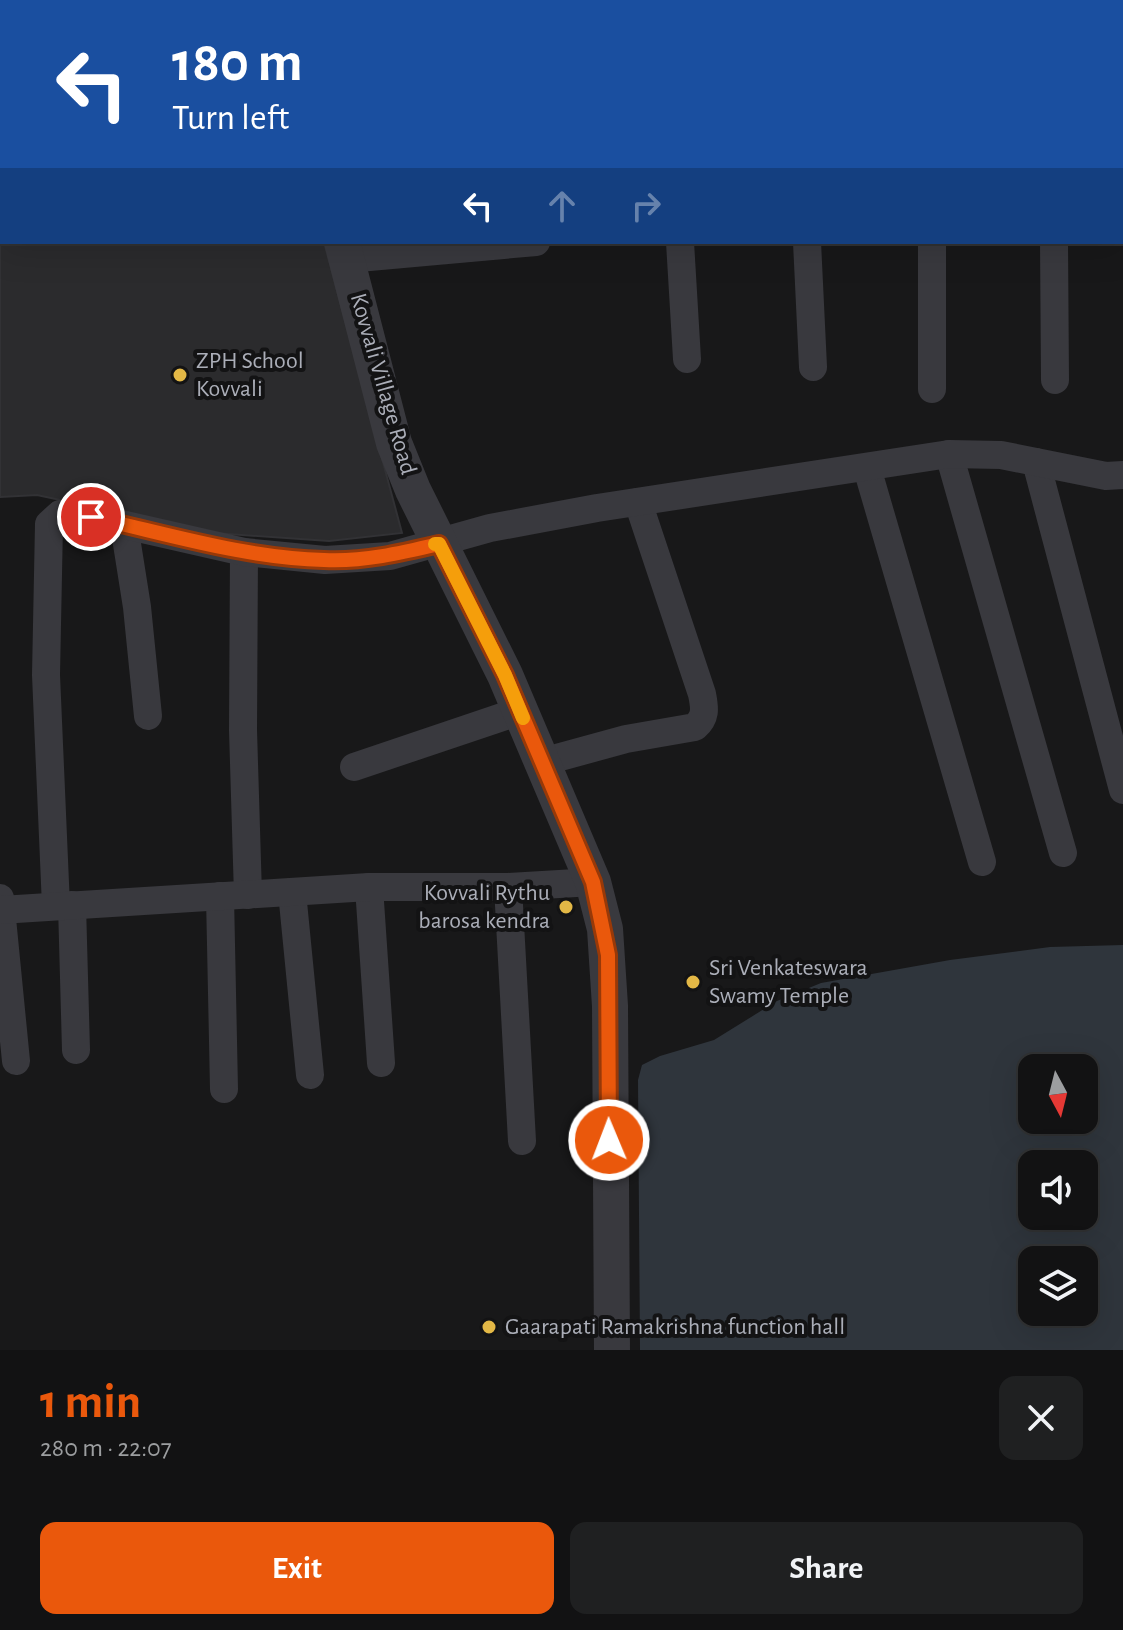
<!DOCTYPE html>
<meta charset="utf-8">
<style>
body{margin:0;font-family:"Alegreya Sans",sans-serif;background:#1f2021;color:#f1f3f6;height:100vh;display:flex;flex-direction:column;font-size:30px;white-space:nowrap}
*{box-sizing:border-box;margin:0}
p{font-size:26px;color:#9c9ea0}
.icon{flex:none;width:44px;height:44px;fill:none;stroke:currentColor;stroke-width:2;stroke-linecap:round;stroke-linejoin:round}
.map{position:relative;height:1350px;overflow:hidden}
.sheet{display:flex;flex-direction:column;background:#121213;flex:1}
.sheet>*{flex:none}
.banner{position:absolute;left:0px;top:0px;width:1124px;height:244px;box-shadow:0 8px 32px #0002,0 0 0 2px #313233;background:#1a4fa0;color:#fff;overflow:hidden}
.needle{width:52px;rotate:173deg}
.tools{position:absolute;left:1018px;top:1054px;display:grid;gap:16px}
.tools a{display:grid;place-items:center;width:80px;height:80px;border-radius:16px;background:#121213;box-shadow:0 8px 32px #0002,0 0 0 2px #313233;font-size:40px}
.pin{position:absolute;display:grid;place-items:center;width:68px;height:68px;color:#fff;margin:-34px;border:4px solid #fff;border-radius:50%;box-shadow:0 2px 8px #0007}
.me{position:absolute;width:88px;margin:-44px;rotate:359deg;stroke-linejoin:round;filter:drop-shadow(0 0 6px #0008)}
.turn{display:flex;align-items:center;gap:28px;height:168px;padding:0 40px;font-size:36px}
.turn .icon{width:104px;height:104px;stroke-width:2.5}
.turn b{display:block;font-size:56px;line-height:68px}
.lanes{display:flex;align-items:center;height:76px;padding:0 40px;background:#0003;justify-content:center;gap:40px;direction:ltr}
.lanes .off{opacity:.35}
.round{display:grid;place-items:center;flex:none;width:84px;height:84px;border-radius:16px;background:#1f2021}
.summary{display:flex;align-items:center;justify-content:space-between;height:136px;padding:0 40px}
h1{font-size:48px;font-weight:700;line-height:60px;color:#ea580c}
.cta{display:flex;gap:16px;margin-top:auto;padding:16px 40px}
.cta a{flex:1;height:92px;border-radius:16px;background:#ea580c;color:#fff;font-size:32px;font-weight:700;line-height:92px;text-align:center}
.cta a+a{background:#1f2021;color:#f1f3f6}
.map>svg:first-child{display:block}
.water{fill:#2f353c;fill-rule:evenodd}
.building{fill:#2b2b2d;stroke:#323235;stroke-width:2}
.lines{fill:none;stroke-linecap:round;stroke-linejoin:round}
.minor{stroke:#39393e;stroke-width:28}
.tertiary{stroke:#39393e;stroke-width:36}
.primary{stroke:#55565d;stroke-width:44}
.route-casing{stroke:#983908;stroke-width:20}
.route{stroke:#ea580c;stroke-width:14}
.slow{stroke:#f59e0b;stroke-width:14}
.poi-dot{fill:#e3b846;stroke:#131314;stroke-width:3}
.labels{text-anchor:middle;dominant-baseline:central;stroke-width:8;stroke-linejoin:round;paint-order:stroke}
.poi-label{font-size:24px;fill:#abaeb8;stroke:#131314;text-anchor:start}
.street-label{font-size:24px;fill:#abaeb8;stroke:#131314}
</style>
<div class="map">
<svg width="1123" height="1350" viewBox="0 0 1123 1350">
<rect width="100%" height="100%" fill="#181819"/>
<!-- water -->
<g class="water">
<path d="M 801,0 L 1123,0 L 1123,75 L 1122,2 Z"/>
<path d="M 1123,945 L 1123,1350 L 640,1350 L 638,1080 L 642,1065 L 660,1056 L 714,1040 L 777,1001 L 821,983 L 950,960 L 1050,947 ZM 1032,1068 L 1084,1068 L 1084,1120 L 1032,1120 ZM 1032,1164 L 1084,1164 L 1084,1216 L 1032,1216 ZM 1032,1260 L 1084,1260 L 1084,1312 L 1032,1312 Z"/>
</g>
<!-- building -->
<path class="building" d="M 0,133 L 2,242 L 324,242 L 402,533 L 329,541 L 214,533 L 37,495 L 0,497 Z"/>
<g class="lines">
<!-- minor -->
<g class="minor">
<path d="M 11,0 L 11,2"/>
<path d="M 259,0 L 259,2"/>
<path d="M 1122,223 L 1123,223"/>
<path d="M 680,242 L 687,359"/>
<path d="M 807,242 L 813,367"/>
<path d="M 932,242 L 932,389"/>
<path d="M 1054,242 L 1055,380"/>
<path d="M 347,259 L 536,242"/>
<path d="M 949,454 L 1063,853"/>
<path d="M 1036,462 L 1123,790"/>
<path d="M 867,468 L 982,862"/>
<path d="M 124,525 L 137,607 L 148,716"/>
<path d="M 244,552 L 243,730 L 248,895"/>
<path d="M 542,762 L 626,739 L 695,727 C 706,717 705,709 702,694 L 638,502"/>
<path d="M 354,767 L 520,711"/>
<path d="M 369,887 L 381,1063"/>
<path d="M 508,887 L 522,1141"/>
<path d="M 292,892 L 310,1075"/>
<path d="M 220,896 L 224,1089"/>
<path d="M 0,898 L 16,1061"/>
<path d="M 72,905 L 76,1050"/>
<path d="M 56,906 L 46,675 L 49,524 L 60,514 L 112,522 L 244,552 L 325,560 L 390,556 L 490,528 L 597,508 L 949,454 L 1001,455 L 1106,476 L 1123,475"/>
<path d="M 0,910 L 369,887 L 508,887 L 593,882"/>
</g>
<!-- tertiary -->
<path class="tertiary" d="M 342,242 L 394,443 L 413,490 L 505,675 L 593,882 L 605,929 L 610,1006 L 612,1350"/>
<!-- primary -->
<g class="primary">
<path d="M 310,2 L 313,0"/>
<path d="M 0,112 L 2,112"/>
</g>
</g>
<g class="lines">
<defs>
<path id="route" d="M 91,517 C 168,534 245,558 324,560 C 363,562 401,553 439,544 L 505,675 L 593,882 L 608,955 L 609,1140"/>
</defs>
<!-- route casing -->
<use href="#route" class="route-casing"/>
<!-- route -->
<use href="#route" class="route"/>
<!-- slow -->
<path class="slow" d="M 435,544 L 439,544 L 505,675 L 523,718"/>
</g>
<!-- markers -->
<g class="poi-dot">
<circle cx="180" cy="375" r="8"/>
<circle cx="566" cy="907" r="8"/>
<circle cx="693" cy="982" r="8"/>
<circle cx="489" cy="1327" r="8"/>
</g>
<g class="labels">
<!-- poi labels -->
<g class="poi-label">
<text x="196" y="361">ZPH School<tspan x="196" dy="28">Kovvali</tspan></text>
<text x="550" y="893" text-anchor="end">Kovvali Rythu<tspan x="550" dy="28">barosa kendra</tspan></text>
<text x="709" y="968">Sri Venkateswara<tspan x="709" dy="28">Swamy Temple</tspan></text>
<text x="505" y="1327">Gaarapati Ramakrishna function hall</text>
</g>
<!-- street labels -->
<g class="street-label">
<text transform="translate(383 384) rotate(74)">Kovvali Village Road</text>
</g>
</g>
</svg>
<div class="tools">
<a><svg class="needle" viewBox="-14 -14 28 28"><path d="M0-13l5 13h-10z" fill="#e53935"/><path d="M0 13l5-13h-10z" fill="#9c9ea0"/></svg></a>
<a><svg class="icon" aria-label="sound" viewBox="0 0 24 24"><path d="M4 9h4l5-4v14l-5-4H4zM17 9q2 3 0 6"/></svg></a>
<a><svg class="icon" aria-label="layers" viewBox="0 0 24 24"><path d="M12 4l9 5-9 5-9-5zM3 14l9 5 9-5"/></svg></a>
</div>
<div class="pin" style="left:91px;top:517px;background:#d93025"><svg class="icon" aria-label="arrive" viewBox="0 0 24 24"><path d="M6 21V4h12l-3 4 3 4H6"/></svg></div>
<svg class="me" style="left:609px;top:1140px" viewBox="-20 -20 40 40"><circle r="17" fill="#ea580c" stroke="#fff" stroke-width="3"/><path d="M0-11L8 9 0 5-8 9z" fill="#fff"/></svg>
<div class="banner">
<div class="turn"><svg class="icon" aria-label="left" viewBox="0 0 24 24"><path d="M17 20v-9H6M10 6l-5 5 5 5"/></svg><div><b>180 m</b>Turn left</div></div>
<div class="lanes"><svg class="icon" aria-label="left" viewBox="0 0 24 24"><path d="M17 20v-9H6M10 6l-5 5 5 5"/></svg><svg class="icon off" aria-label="ahead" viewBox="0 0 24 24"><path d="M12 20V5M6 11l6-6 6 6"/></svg><svg class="icon off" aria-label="right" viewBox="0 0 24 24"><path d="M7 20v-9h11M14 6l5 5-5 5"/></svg></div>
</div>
</div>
<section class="sheet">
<div class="summary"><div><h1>1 min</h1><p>280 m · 22:07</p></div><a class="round"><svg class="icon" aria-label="close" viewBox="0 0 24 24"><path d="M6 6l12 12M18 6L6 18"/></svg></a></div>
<div class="cta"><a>Exit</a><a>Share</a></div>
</section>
